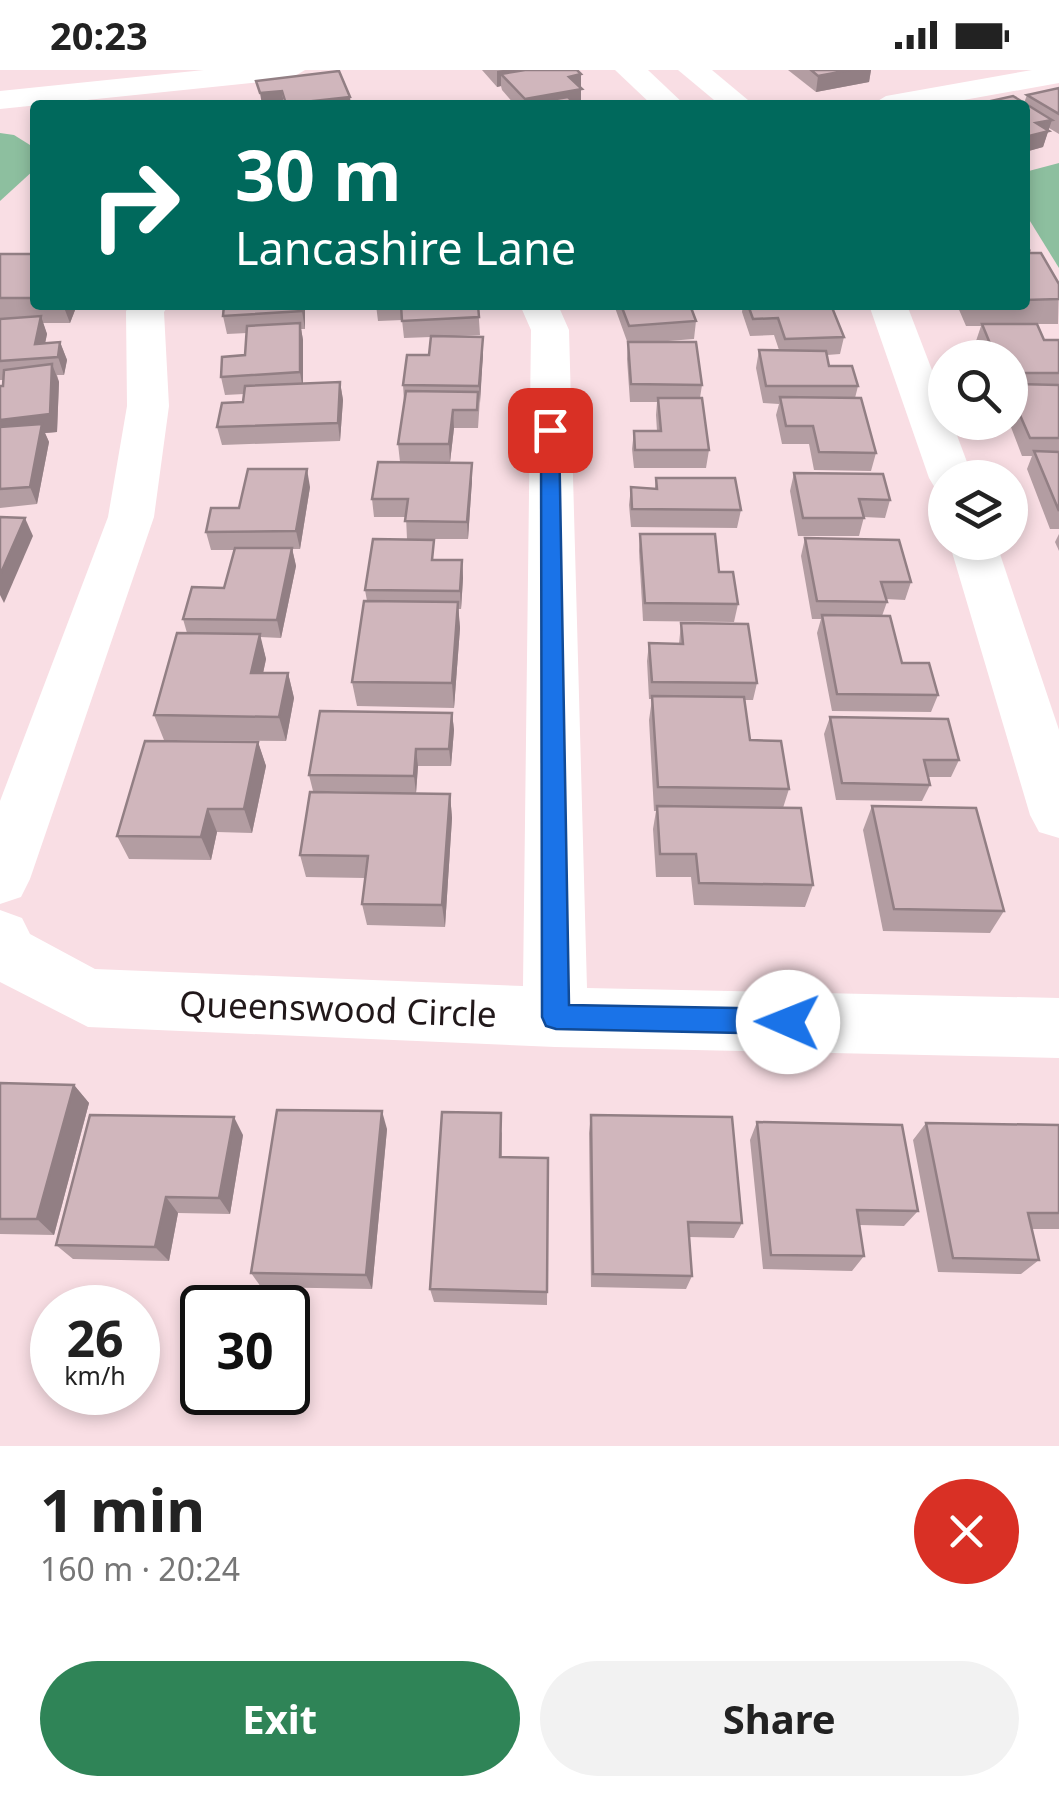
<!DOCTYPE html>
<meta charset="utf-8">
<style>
body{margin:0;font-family:"Noto Sans",sans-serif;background:#f2f2f2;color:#222;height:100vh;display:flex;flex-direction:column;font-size:38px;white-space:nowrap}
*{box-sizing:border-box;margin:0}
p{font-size:32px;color:#767676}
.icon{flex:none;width:55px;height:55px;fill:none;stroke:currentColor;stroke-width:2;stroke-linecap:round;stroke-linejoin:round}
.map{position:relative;height:1376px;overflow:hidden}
.side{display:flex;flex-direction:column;background:#fff;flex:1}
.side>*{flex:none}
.guide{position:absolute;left:30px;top:30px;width:1000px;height:210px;border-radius:10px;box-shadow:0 5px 15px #0003;background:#00695c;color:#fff;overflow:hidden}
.tools{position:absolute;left:928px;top:270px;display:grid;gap:20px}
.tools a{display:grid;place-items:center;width:100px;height:100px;border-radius:50%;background:#fff;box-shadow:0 5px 15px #0003;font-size:50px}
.speed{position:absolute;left:30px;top:1215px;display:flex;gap:20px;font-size:50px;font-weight:700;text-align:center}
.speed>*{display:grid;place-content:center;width:130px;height:130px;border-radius:50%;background:#fff;box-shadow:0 5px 15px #0003;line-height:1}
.speed small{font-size:25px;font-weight:400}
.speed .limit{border:5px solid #111;border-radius:15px;background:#fff;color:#111}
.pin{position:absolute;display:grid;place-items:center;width:85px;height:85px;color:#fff;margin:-42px;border-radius:20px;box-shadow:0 5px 15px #0006}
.me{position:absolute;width:110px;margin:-55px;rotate:271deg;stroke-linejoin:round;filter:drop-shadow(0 0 8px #0008)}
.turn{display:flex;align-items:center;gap:35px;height:210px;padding:0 40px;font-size:45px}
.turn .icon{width:130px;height:130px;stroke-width:2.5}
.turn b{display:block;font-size:70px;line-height:85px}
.round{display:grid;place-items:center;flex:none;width:105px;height:105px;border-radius:52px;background:#f2f2f2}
.overview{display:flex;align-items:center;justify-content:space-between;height:170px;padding:0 40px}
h1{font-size:60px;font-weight:700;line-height:75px}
.button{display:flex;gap:20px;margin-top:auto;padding:20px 40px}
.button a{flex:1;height:115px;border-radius:60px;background:#2f8457;color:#fff;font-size:40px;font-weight:700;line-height:115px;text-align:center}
.button a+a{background:#f2f2f2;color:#222}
.status{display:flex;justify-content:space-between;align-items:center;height:70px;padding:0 50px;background:#fff;direction:ltr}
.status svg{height:28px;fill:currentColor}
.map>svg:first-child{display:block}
.water{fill:#8dbf9f}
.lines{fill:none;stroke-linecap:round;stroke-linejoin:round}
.minor{fill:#fff;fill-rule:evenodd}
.wall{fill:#b39da2}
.shaded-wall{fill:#927f84}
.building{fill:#d0b6bc;stroke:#927f84;stroke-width:2.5}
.route{fill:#1a73e8;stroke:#114b97;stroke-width:2.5}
.labels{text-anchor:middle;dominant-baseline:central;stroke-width:9;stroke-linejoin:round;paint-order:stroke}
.street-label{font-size:35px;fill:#21181a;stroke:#fff}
</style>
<div class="status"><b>20:23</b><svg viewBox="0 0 49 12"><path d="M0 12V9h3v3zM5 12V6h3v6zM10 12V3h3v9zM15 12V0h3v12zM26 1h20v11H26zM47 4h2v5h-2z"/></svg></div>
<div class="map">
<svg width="1059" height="1376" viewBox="0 0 1059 1376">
<rect width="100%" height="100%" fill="#f9dee4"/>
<!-- water -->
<g class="water">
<path d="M 0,63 L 14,65 L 30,75 L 35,99 L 0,131 Z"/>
<path d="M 1059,93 L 1059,198 L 1025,143 L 1025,102 Z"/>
</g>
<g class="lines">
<!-- minor -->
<g class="minor">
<path d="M 204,0 L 305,0 L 290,9 L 0,39 L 0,21 Z"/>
<path d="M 615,0 L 648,0 L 685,35 L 652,35 Z"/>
<path d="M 678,0 L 712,0 L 754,35 L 720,35 Z"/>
<path d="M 1032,0 L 1059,0 L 1059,13 L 936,35 L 871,35 L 886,26 Z"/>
<path d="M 130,235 L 169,235 L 164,242 L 169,336 L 154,447 L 30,809 L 21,827 L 0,834 L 0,731 L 108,447 L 127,336 L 126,241 Z"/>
<path d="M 520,235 L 558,235 L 569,260 L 587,918 L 1059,928 L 1059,988 L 555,977 L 88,957 L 0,912 L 0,840 L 22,848 L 30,864 L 95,899 L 523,916 L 531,260 Z"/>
<path d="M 869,235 L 907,235 L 945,334 L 945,352 L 952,352 L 973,408 L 945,408 L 945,421 L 935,418 L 929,408 Z"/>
<path d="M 949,472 L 996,472 L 1059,660 L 1059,768 L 1039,762 L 1030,745 Z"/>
</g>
</g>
<!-- wall -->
<g class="wall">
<path d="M 482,0 L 577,0 L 581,18 L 581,35 L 515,35 L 502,20 L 501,16 L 497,17 Z"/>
<path d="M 788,0 L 871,0 L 869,12 L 816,22 Z"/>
<path d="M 1059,18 L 1059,64 L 1049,58 L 1043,77 L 1025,82 L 1024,33 L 1027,25 Z"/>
<path d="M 1025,173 L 1031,180 L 1030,183 L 1059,214 L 1058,254 L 1037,254 L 1044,270 L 1059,270 L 1059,459 L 1050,459 L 1027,399 L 1032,386 L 1022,386 L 1009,352 L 1010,352 L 1010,288 L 983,288 L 976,271 L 981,256 L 966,256 L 957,235 L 1025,235 Z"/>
<path d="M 0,184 L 35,184 L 35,235 L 77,235 L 70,253 L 43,253 L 47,264 L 45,273 L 60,272 L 67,290 L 64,305 L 57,305 L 59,312 L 57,362 L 45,363 L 49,372 L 37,434 L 0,438 L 0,316 L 3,316 L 3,310 L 0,310 Z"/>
<path d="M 305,235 L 305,259 L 301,259 L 303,270 L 303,314 L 340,312 L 343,330 L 340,371 L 222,375 L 217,357 L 243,332 L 244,324 L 225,325 L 221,307 L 245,285 L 247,263 L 227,264 L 223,246 Z"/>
<path d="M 376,235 L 478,235 L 480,265 L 449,266 L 483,267 L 483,284 L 478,358 L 454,358 L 450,392 L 400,392 L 398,374 L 404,331 L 403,315 L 429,285 L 431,267 L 404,268 L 402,250 L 378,251 Z"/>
<path d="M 614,235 L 690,235 L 696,251 L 694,269 L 655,272 L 702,315 L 700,328 L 709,380 L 706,398 L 634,398 L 632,379 L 634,361 L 657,361 L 656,345 L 657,332 L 630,332 L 627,289 L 628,274 Z"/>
<path d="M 743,235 L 831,235 L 844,267 L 840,284 L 827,285 L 829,296 L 858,316 L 855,328 L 876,383 L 871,401 L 814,400 L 809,374 L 782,374 L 776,345 L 779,334 L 763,333 L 756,298 L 759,280 L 779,280 L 774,265 L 750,266 L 742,242 Z"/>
<path d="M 794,403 L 890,430 L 885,448 L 864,447 L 859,466 L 798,466 L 790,421 Z"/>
<path d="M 656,408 L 741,440 L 737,458 L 631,457 L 629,435 L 631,417 L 655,418 Z"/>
<path d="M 472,410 L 468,469 L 407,469 L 406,447 L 374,447 L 372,429 Z"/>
<path d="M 310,417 L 300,479 L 292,479 L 296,496 L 281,568 L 260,567 L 266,589 L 263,603 L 288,603 L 294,628 L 286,671 L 164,670 L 154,645 L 187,563 L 183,549 L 224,518 L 234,480 L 211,480 L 206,462 L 239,438 Z"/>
<path d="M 640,464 L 719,502 L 738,534 L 734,552 L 643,551 L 639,481 Z"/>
<path d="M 1059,464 L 1059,481 L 1055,472 Z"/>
<path d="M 805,468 L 911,512 L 905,530 L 886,529 L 887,532 L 882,546 L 902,593 L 938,625 L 931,642 L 832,641 L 817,563 L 821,549 L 812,549 L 801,486 Z"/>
<path d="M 436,490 L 462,490 L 463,508 L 461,539 L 458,539 L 460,558 L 454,638 L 357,636 L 352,612 L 367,531 L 365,520 Z"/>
<path d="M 681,553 L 757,613 L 753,630 L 745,630 L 750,670 L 789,719 L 783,738 L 813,815 L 805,837 L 694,835 L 691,807 L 656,807 L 653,759 L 656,741 L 654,741 L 649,650 L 652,629 L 649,629 L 647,591 L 649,573 L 679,574 Z"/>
<path d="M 452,643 L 454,660 L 451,696 L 418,696 L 416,723 L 313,721 L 309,705 Z"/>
<path d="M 830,647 L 959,690 L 951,707 L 928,707 L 930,715 L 922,731 L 836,730 L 824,664 Z"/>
<path d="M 258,672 L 266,696 L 252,763 L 217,762 L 211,790 L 129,789 L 117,766 Z"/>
<path d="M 450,724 L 452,748 L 445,857 L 367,855 L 362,834 L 365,808 L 306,807 L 300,785 Z"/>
<path d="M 872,736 L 1004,841 L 990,863 L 883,861 L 863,760 Z"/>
<path d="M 0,1013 L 74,1015 L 89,1033 L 54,1165 L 0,1164 Z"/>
<path d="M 591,1045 L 742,1153 L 734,1168 L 689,1167 L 692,1206 L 686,1219 L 591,1217 L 589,1063 Z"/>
<path d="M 757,1052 L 918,1141 L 904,1156 L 859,1155 L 864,1186 L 852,1201 L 763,1199 L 750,1070 Z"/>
<path d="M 926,1053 L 1059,1055 L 1059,1159 L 1032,1159 L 1039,1190 L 1021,1204 L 938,1202 L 913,1070 Z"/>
<path d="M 387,1059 L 372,1219 L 261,1217 L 251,1203 Z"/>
<path d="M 502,1061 L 502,1087 L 548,1088 L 547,1235 L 434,1232 L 430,1219 Z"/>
<path d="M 243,1065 L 230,1144 L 178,1143 L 169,1191 L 73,1189 L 56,1175 Z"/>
</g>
<!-- shaded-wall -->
<g class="shaded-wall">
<path d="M 503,0 L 556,0 L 501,4 L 501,16 L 497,17 L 497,1 Z"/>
<path d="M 850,0 L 871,0 L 869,12 L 816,22 L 818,6 Z"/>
<path d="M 581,4 L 581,35 L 525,35 L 525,29 L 569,7 Z"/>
<path d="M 282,21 L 284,35 L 262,35 L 260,23 Z"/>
<path d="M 350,27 L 351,35 L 286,34 Z"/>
<path d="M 1052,50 L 1043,77 L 1025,82 L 1025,67 L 1036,53 Z"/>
<path d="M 63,235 L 77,235 L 70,253 Z"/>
<path d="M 302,235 L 305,235 L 305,259 L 302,241 Z"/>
<path d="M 41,246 L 47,264 L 42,288 L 35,274 Z"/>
<path d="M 300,253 L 303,270 L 303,320 L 300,302 Z"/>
<path d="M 483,267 L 483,284 L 480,333 L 479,316 Z"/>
<path d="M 60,272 L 67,290 L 64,305 L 58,287 Z"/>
<path d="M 52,294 L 59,312 L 57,362 L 45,363 L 49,372 L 37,434 L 30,417 L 0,369 L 0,350 Z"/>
<path d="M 340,312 L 343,330 L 340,371 L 338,353 Z"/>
<path d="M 453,340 L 454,358 L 450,392 L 449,374 Z"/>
<path d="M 472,393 L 472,410 L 468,469 L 467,452 Z"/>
<path d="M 307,399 L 310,417 L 300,479 L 296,461 Z"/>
<path d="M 25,448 L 33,466 L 4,533 L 0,525 L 0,505 Z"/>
<path d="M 292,478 L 296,496 L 281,568 L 277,550 Z"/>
<path d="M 462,490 L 463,508 L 461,539 L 460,521 Z"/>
<path d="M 458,532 L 460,558 L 454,638 L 452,613 Z"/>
<path d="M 260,564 L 266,589 L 258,627 L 251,603 Z"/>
<path d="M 288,603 L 294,628 L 286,671 L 279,647 Z"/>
<path d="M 452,643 L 454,660 L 451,696 L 449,679 Z"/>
<path d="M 258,672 L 266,696 L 252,763 L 244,739 Z"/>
<path d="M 416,679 L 418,696 L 416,723 L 414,706 Z"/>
<path d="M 450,724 L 452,748 L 445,857 L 442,835 Z"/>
<path d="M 208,739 L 217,762 L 211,790 L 201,767 Z"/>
<path d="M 74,1015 L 89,1033 L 54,1165 L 37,1149 Z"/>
<path d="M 382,1041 L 387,1059 L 372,1219 L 366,1205 Z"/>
<path d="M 234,1047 L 243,1065 L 230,1144 L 219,1128 Z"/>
<path d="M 166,1127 L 178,1143 L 169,1191 L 155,1177 Z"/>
</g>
<!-- building -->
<g class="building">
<path d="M 525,0 L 577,0 L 581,4 L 569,7 L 582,19 L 525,29 L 501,4 Z"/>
<path d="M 811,0 L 850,0 L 818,6 Z"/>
<path d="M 339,1 L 350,27 L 286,34 L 282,21 L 260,23 L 256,11 Z"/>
<path d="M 1059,18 L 1059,44 L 1027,25 Z"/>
<path d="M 1013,26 L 1052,50 L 1036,53 L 1049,61 L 1025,67 L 1025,35 L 973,35 Z"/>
<path d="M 568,27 L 576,35 L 520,35 Z"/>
<path d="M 1025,183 L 1041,183 L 1059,214 L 1059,229 L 1025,230 Z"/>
<rect x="0" y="184" width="35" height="44"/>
<path d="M 224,235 L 302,235 L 302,241 L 223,246 Z"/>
<path d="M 401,235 L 478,235 L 479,247 L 402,251 Z"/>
<path d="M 621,235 L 690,235 L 696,251 L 629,256 Z"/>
<path d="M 748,235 L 831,235 L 844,267 L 785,269 L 778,248 L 753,249 Z"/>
<path d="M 41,246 L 35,274 L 60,272 L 58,287 L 0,291 L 0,249 Z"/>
<path d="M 300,253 L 300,302 L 221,307 L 222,287 L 245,285 L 247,256 Z"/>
<path d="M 982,254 L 1037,254 L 1044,270 L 1059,270 L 1059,303 L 1010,303 L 1010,288 L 996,288 Z"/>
<path d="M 431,266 L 483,267 L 479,316 L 403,315 L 407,285 L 429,285 Z"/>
<path d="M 628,272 L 696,272 L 702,315 L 631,314 Z"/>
<path d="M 759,280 L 826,281 L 829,296 L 852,296 L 858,316 L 766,316 Z"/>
<path d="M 52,294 L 50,344 L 0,350 L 0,316 L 3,316 L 4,300 Z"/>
<path d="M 340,312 L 338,353 L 217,357 L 222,333 L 243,332 L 245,316 Z"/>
<path d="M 1010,314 L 1059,315 L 1059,368 L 1030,368 L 1010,322 Z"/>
<path d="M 406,321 L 478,322 L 477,340 L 453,340 L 449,374 L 398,374 Z"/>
<path d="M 780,327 L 861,328 L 876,383 L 819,382 L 813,356 L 786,356 Z"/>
<path d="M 658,328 L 702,328 L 709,380 L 635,380 L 634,361 L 661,361 Z"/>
<path d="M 42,354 L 30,417 L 0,419 L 0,357 Z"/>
<path d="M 1034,381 L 1059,382 L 1059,441 Z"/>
<path d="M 378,392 L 472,393 L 467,452 L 405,451 L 408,429 L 372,429 Z"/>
<path d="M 248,399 L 307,399 L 296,461 L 206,462 L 211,438 L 239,438 Z"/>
<path d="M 794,403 L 883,404 L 890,430 L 859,429 L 864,448 L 803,448 Z"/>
<path d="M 656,408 L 735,408 L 741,440 L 632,439 L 631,417 L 657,419 Z"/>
<path d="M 0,447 L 25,448 L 0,505 Z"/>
<path d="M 640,464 L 715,464 L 719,502 L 733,502 L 738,534 L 645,533 Z"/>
<path d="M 805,468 L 899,470 L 911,512 L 881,512 L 887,532 L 817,531 Z"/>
<path d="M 373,469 L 434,470 L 432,490 L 462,490 L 460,521 L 365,520 Z"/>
<path d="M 235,478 L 292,478 L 277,550 L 183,549 L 192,517 L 224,518 Z"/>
<path d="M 364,531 L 458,532 L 452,613 L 352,612 Z"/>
<path d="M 822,545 L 890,546 L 902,593 L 929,593 L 938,625 L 837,624 Z"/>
<path d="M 681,553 L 748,554 L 757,613 L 652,612 L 649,573 L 683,574 Z"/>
<path d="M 177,563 L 260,564 L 251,603 L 288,603 L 279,647 L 154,645 Z"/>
<path d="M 652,626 L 744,627 L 750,670 L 781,671 L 789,719 L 658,717 Z"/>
<path d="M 320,641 L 452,643 L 449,679 L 416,679 L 414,706 L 309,705 Z"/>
<path d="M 830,647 L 948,649 L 959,690 L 924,690 L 930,715 L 842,713 Z"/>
<path d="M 145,671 L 258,672 L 244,739 L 208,739 L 201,767 L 117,766 Z"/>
<path d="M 310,722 L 450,724 L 442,835 L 362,834 L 368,786 L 300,785 Z"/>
<path d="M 657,736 L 801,738 L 813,815 L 699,813 L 696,784 L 660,784 Z"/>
<path d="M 872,736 L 976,738 L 1004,841 L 894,839 Z"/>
<path d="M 0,1013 L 74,1015 L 37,1149 L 0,1149 Z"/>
<path d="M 277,1040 L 382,1041 L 366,1205 L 251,1203 Z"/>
<path d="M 442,1042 L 501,1043 L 500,1087 L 548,1088 L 547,1222 L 430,1219 Z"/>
<path d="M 90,1045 L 234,1047 L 219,1128 L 166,1127 L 155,1177 L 56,1175 Z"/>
<path d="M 591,1045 L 732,1047 L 742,1153 L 688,1152 L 692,1206 L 593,1204 Z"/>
<path d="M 757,1052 L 902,1055 L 918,1141 L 857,1140 L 864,1186 L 771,1185 Z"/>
<path d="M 926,1053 L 1059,1055 L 1059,1143 L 1028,1143 L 1039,1190 L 953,1188 Z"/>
</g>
<!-- route -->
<path class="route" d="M 550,354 L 559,360 L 569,935 L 788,939 L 797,943 L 801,952 L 797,961 L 788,964 L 556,959 L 546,956 L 542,947 L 541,360 Z"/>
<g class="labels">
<!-- street labels -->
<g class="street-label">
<text transform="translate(338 938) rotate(2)">Queenswood Circle</text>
</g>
</g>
</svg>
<div class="tools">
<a><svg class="icon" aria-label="search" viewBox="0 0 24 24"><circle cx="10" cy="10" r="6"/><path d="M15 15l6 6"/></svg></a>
<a><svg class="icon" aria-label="layers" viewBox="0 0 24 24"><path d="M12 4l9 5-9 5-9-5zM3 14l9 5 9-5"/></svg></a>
</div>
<div class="speed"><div>26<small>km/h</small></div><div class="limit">30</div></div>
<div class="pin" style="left:550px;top:360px;background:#d93025"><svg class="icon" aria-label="arrive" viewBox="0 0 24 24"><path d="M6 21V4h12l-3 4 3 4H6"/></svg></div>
<svg class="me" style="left:788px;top:952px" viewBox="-20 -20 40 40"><circle r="19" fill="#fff"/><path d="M0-13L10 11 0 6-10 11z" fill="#1a73e8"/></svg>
<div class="guide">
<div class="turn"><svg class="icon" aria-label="right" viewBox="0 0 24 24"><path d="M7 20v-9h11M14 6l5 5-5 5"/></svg><div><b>30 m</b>Lancashire Lane</div></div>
</div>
</div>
<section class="side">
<div class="overview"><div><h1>1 min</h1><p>160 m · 20:24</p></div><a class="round" style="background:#d93025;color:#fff"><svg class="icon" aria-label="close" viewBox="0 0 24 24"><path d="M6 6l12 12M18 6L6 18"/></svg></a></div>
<div class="button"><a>Exit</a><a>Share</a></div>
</section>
